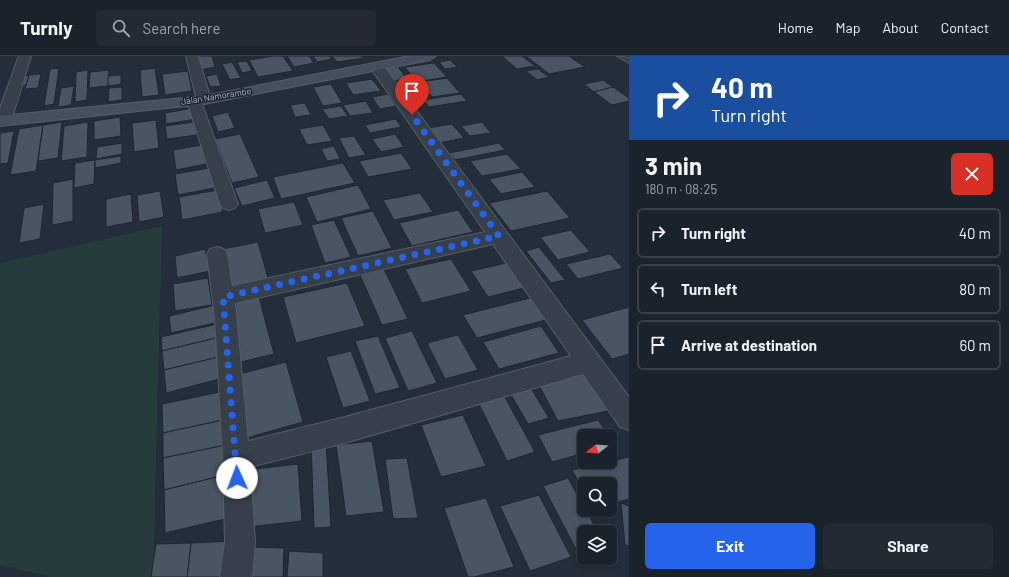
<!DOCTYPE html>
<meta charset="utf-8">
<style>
body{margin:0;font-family:Barlow,sans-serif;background:#232a34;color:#f1f3f6;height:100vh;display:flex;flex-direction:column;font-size:15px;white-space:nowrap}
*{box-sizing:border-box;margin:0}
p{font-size:13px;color:#9fa4a9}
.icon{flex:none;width:22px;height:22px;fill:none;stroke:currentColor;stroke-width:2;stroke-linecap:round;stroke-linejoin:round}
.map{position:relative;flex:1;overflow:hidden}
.details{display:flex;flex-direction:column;background:#1a222c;width:380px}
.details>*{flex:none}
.banner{background:#1a4fa0;color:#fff;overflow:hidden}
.needle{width:26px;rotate:253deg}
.tools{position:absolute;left:577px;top:373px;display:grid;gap:8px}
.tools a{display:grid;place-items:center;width:40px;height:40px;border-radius:6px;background:#1a222c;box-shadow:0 2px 6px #0003,0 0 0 1px #383f48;font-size:20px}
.pin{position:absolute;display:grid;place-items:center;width:34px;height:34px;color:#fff;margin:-41px -17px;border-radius:50% 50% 50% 0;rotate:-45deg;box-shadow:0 0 4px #0007}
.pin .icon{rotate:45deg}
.me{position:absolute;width:44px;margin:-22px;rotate:358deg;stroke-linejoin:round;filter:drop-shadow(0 0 3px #0008)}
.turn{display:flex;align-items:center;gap:14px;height:84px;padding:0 16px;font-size:18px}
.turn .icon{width:52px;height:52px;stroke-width:2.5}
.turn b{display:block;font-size:28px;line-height:34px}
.round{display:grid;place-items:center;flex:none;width:42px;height:42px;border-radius:6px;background:#232a34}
.headline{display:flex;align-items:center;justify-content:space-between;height:68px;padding:0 16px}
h1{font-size:24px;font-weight:700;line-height:30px}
.cta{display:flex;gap:8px;margin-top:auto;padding:8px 16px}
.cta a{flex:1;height:46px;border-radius:6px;background:#2563eb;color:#fff;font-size:16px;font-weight:700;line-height:46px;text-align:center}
.cta a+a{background:#232a34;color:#f1f3f6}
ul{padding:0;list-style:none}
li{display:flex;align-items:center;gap:12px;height:50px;margin:0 8px 6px;padding:0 8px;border:2px solid #383f48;border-radius:6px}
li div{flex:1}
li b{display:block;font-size:15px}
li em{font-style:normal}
header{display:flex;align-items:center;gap:24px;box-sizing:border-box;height:56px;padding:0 20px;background:#1a222c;border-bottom:1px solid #383f48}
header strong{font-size:19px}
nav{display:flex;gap:22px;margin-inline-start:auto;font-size:14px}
.search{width:280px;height:36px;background:#232a34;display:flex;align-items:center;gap:10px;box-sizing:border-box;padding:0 14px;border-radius:6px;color:#9fa4a9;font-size:15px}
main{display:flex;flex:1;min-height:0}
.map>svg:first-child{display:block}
.green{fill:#263b3c}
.building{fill:#495563;stroke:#1e2631}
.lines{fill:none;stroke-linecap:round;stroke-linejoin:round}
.lane-casing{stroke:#555d68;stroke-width:2}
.street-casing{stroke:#555d68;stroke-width:2}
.secondary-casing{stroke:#555d68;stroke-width:2}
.lane{fill:#363f4a;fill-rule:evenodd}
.street{fill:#363f4a;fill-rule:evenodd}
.secondary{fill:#454f5d;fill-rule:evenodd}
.route{stroke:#2563eb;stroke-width:7;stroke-dasharray:0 12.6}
.labels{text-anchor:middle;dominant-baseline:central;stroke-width:3;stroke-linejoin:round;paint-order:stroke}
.far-street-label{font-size:9px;fill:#b2bac6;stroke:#1c242f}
</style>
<header>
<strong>Turnly</strong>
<div class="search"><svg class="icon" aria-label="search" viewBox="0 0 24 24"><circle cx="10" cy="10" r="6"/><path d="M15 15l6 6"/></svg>Search here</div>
<nav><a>Home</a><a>Map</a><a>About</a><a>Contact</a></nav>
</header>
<main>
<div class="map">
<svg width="629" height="521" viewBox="0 0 629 521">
<rect width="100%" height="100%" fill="#232e3a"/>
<!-- green -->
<path class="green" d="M 162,170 L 153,521 L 51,521 L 0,509 L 0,207 Z"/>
<!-- building -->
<g class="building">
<path d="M 195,0 L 212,0 L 215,11 L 199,14 Z"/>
<path d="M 273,0 L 283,0 L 293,15 L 258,21 L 249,4 Z"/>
<path d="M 287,0 L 309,0 L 314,7 L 294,11 Z"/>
<path d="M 313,0 L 329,0 L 332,3 L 317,6 Z"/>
<path d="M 332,0 L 362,0 L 364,2 L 337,6 Z"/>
<path d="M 502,0 L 522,0 L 535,10 L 517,13 Z"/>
<path d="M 526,0 L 569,0 L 585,11 L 549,18 Z"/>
<path d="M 450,4 L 457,11 L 445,13 L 439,6 Z"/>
<path d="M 247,5 L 252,15 L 242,17 L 237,6 Z"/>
<path d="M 232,6 L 241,22 L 230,24 L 222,8 Z"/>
<path d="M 434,7 L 447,21 L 416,26 L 405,11 Z"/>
<path d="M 398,11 L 407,23 L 393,25 L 384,13 Z"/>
<path d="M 59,12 L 54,48 L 44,50 L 50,13 Z"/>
<path d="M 155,12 L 159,39 L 142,41 L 140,14 Z"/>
<path d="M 538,13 L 549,21 L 537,24 L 526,15 Z"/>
<path d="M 88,14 L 87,44 L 75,46 L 76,16 Z"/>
<path d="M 109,14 L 108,30 L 89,32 L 90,16 Z"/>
<path d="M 188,15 L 192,35 L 165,39 L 162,18 Z"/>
<path d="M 41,18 L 38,32 L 25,33 L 29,19 Z"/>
<path d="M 217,18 L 221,30 L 210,31 L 206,20 Z"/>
<path d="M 29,19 L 26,29 L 17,30 L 19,21 Z"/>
<path d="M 121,19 L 121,28 L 108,30 L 108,20 Z"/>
<path d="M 447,22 L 460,37 L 432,41 L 420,26 Z"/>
<path d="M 372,23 L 381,35 L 353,39 L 346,27 Z"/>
<path d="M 411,24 L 423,40 L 407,43 L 395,26 Z"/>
<path d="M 603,24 L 613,31 L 594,36 L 584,28 Z"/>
<path d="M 331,28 L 342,47 L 323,50 L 313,31 Z"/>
<path d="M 74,30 L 71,49 L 58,51 L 61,32 Z"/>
<path d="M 122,31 L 122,44 L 108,46 L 109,32 Z"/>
<path d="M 613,31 L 629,42 L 629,45 L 612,49 L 594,36 Z"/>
<path d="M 388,38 L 396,50 L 380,53 L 372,41 Z"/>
<path d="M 461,38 L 467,45 L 429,51 L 423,44 Z"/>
<path d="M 366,45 L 373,57 L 350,60 L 343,49 Z"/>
<path d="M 305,47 L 311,59 L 295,61 L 290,49 Z"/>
<path d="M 341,50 L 348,60 L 329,63 L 322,53 Z"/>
<path d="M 194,52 L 196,63 L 166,68 L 165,57 Z"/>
<path d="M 228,56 L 235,72 L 218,76 L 212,60 Z"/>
<path d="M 120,61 L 121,80 L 94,84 L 94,65 Z"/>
<path d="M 396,63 L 401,71 L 370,77 L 365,69 Z"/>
<path d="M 156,64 L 159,92 L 134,96 L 132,67 Z"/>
<path d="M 62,66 L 58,102 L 38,105 L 43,69 Z"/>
<path d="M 88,66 L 87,101 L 61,105 L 64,70 Z"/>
<path d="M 194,66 L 197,79 L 167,83 L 165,70 Z"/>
<path d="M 482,66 L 491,77 L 470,80 L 461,70 Z"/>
<path d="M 452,68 L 464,82 L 439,87 L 428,72 Z"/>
<path d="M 43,69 L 36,115 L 10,119 L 19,73 Z"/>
<path d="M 323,69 L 332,85 L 307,89 L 299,73 Z"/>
<path d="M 14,75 L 8,107 L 0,108 L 0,77 Z"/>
<path d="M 240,78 L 259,121 L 232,127 L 215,83 Z"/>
<path d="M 395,78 L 404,91 L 381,96 L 372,83 Z"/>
<path d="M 354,80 L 366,99 L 349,102 L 339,82 Z"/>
<path d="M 122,87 L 122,98 L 96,103 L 97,91 Z"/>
<path d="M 499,87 L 505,94 L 455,104 L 449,97 Z"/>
<path d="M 202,89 L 206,108 L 176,114 L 173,94 Z"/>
<path d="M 334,90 L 340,103 L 327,105 L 321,93 Z"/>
<path d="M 401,97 L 412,113 L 368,121 L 359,105 Z"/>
<path d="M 507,98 L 521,113 L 482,120 L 470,105 Z"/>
<path d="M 121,100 L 121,107 L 95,112 L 95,104 Z"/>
<path d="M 95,104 L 94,128 L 74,132 L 75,107 Z"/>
<path d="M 343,107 L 355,127 L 281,143 L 273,121 Z"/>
<path d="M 209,112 L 214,132 L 178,139 L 175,118 Z"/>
<path d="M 522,116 L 535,131 L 501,138 L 489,123 Z"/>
<path d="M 73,123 L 73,165 L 52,169 L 53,127 Z"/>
<path d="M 267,124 L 275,142 L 242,150 L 234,132 Z"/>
<path d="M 358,129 L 371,153 L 317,166 L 306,141 Z"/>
<path d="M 218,134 L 223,156 L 182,164 L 179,141 Z"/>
<path d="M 160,135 L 164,161 L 139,166 L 137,139 Z"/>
<path d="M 547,135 L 570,162 L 511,175 L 489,147 Z"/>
<path d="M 420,137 L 433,156 L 394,164 L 383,144 Z"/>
<path d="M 131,138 L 133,166 L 106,171 L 106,143 Z"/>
<path d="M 294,146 L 303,169 L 265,177 L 258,153 Z"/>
<path d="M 44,148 L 40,183 L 19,187 L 24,152 Z"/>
<path d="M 458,154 L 473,176 L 412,190 L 399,167 Z"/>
<path d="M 373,155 L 392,192 L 358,200 L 341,162 Z"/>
<path d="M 334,164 L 351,201 L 325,207 L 311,169 Z"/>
<path d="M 571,174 L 590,196 L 558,204 L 540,181 Z"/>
<path d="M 258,186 L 268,222 L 231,230 L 223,193 Z"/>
<path d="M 539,191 L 565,224 L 551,227 L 526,195 Z"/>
<path d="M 205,193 L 210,215 L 177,222 L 175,200 Z"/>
<path d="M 610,198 L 623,212 L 578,223 L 566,208 Z"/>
<path d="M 451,203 L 471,235 L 422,247 L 405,213 Z"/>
<path d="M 506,207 L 524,232 L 488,241 L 471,215 Z"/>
<path d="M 384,213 L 408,263 L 382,269 L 360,219 Z"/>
<path d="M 208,222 L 212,249 L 175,255 L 173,228 Z"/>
<path d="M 347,227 L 365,270 L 296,287 L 283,241 Z"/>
<path d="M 259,241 L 274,298 L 241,306 L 229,247 Z"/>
<path d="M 530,242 L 546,264 L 477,282 L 463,259 Z"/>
<path d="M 220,248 L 223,265 L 171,277 L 169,260 Z"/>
<path d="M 629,251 L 629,298 L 612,303 L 582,264 Z"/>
<path d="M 217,268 L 220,281 L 162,295 L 161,281 Z"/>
<path d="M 541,270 L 559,297 L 499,313 L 483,286 Z"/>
<path d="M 412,275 L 437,327 L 408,335 L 385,282 Z"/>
<path d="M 458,279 L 478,314 L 445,323 L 427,287 Z"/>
<path d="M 378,280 L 400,332 L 375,338 L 355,285 Z"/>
<path d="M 220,281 L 223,300 L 164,314 L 162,295 Z"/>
<path d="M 351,295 L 370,345 L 343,352 L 326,301 Z"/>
<path d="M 223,300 L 227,321 L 166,337 L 164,314 Z"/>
<path d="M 286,306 L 303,366 L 243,383 L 231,320 Z"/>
<path d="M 583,313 L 608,355 L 558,365 L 535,322 Z"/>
<path d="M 529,329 L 549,362 L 528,368 L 509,335 Z"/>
<path d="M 501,334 L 535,396 L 507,405 L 475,340 Z"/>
<path d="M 220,336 L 223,364 L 163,377 L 162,348 Z"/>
<path d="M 463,359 L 486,410 L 441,421 L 421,369 Z"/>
<path d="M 223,364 L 226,389 L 163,402 L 163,377 Z"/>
<path d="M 598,364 L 609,380 L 584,380 L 584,397 L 552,406 L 538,379 Z"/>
<path d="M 326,385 L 331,471 L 314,472 L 311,386 Z"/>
<path d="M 372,385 L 384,456 L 346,460 L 336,389 Z"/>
<path d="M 226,389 L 229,418 L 164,434 L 163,402 Z"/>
<path d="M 629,401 L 629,443 L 610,448 L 610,428 L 584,428 L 584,436 L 572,414 Z"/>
<path d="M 407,402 L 418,462 L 393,463 L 385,403 Z"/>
<path d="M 298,408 L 302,465 L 248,471 L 247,414 Z"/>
<path d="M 229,418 L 233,461 L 165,477 L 164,434 Z"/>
<path d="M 568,422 L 584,451 L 584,454 L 586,454 L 598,476 L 584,476 L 584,502 L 598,502 L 583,507 L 543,430 Z"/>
<path d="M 539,439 L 571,501 L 530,515 L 500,450 Z"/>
<path d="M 486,442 L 514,511 L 474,521 L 468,521 L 444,452 Z"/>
<path d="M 621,447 L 629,450 L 629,490 L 625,489 Z"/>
<path d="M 234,485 L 232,521 L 187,521 L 191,487 Z"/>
<path d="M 191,487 L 187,521 L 151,521 L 156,488 Z"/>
<path d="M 246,491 L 284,492 L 283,521 L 243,521 Z"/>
<path d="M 289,495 L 323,497 L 323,521 L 287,521 Z"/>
</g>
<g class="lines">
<defs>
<path id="lane" d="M 617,0 L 629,2 L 629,7 Z"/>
<g id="street">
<path d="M 19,0 L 31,0 L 11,65 L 8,68 L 0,69 L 0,52 Z"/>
<path d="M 186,0 L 198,0 L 211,44 L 209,47 L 202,48 L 238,148 L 235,152 L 229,154 L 223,152 L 220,148 L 187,45 L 189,42 L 196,41 Z"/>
<path d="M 377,7 L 382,8 L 629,341 L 629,374 L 620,371 L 583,318 L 341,388 L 250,411 L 255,486 L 252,521 L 220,521 L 225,486 L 223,401 L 215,262 L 207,198 L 210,193 L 217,191 L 224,193 L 227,198 L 232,230 L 485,176 L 370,11 L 372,8 ZM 493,188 L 571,300 L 341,362 L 248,385 L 235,247 Z"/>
</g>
<path id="secondary" d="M 410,0 L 436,0 L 430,4 L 204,48 L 0,70 L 0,60 L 204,40 Z"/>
</defs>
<!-- lane casing -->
<use href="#lane" class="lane-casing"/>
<!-- street casing -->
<use href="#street" class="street-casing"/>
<!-- secondary casing -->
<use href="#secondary" class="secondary-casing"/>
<!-- lane -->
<use href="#lane" class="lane"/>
<!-- street -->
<use href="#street" class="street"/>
<!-- secondary -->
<use href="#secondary" class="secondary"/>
</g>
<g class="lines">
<!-- route -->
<path class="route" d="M 237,422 L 223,241 L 499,180 L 412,59"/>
</g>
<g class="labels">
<!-- far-street labels -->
<g class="far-street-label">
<text transform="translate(216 40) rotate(-9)">Jalan Namorambe</text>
</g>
</g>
</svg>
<div class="tools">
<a><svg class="needle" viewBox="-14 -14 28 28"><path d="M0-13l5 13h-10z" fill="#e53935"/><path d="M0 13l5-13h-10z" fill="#9fa4a9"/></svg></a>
<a><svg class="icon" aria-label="search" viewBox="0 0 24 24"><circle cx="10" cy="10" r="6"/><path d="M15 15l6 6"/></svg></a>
<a><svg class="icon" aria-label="layers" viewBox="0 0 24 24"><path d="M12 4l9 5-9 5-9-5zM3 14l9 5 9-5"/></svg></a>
</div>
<div class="pin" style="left:412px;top:59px;background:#d93025"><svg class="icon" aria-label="arrive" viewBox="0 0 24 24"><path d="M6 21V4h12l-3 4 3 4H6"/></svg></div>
<svg class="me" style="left:237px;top:422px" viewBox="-20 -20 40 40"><circle r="19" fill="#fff"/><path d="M0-13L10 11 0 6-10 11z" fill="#2563eb"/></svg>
</div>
<section class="details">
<div class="banner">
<div class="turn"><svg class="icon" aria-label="right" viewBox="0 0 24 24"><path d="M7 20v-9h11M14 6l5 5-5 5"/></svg><div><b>40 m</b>Turn right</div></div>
</div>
<div class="headline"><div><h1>3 min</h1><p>180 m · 08:25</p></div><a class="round" style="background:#d93025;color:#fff"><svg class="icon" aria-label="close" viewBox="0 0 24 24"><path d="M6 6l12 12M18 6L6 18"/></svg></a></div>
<ul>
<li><svg class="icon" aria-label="right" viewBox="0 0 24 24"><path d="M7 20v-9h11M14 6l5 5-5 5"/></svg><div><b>Turn right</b></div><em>40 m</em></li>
<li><svg class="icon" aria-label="left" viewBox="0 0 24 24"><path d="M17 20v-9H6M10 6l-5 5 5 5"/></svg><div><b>Turn left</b></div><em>80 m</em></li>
<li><svg class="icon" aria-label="arrive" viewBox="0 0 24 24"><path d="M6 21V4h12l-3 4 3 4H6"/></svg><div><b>Arrive at destination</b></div><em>60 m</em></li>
</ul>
<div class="cta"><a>Exit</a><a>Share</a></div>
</section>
</main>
